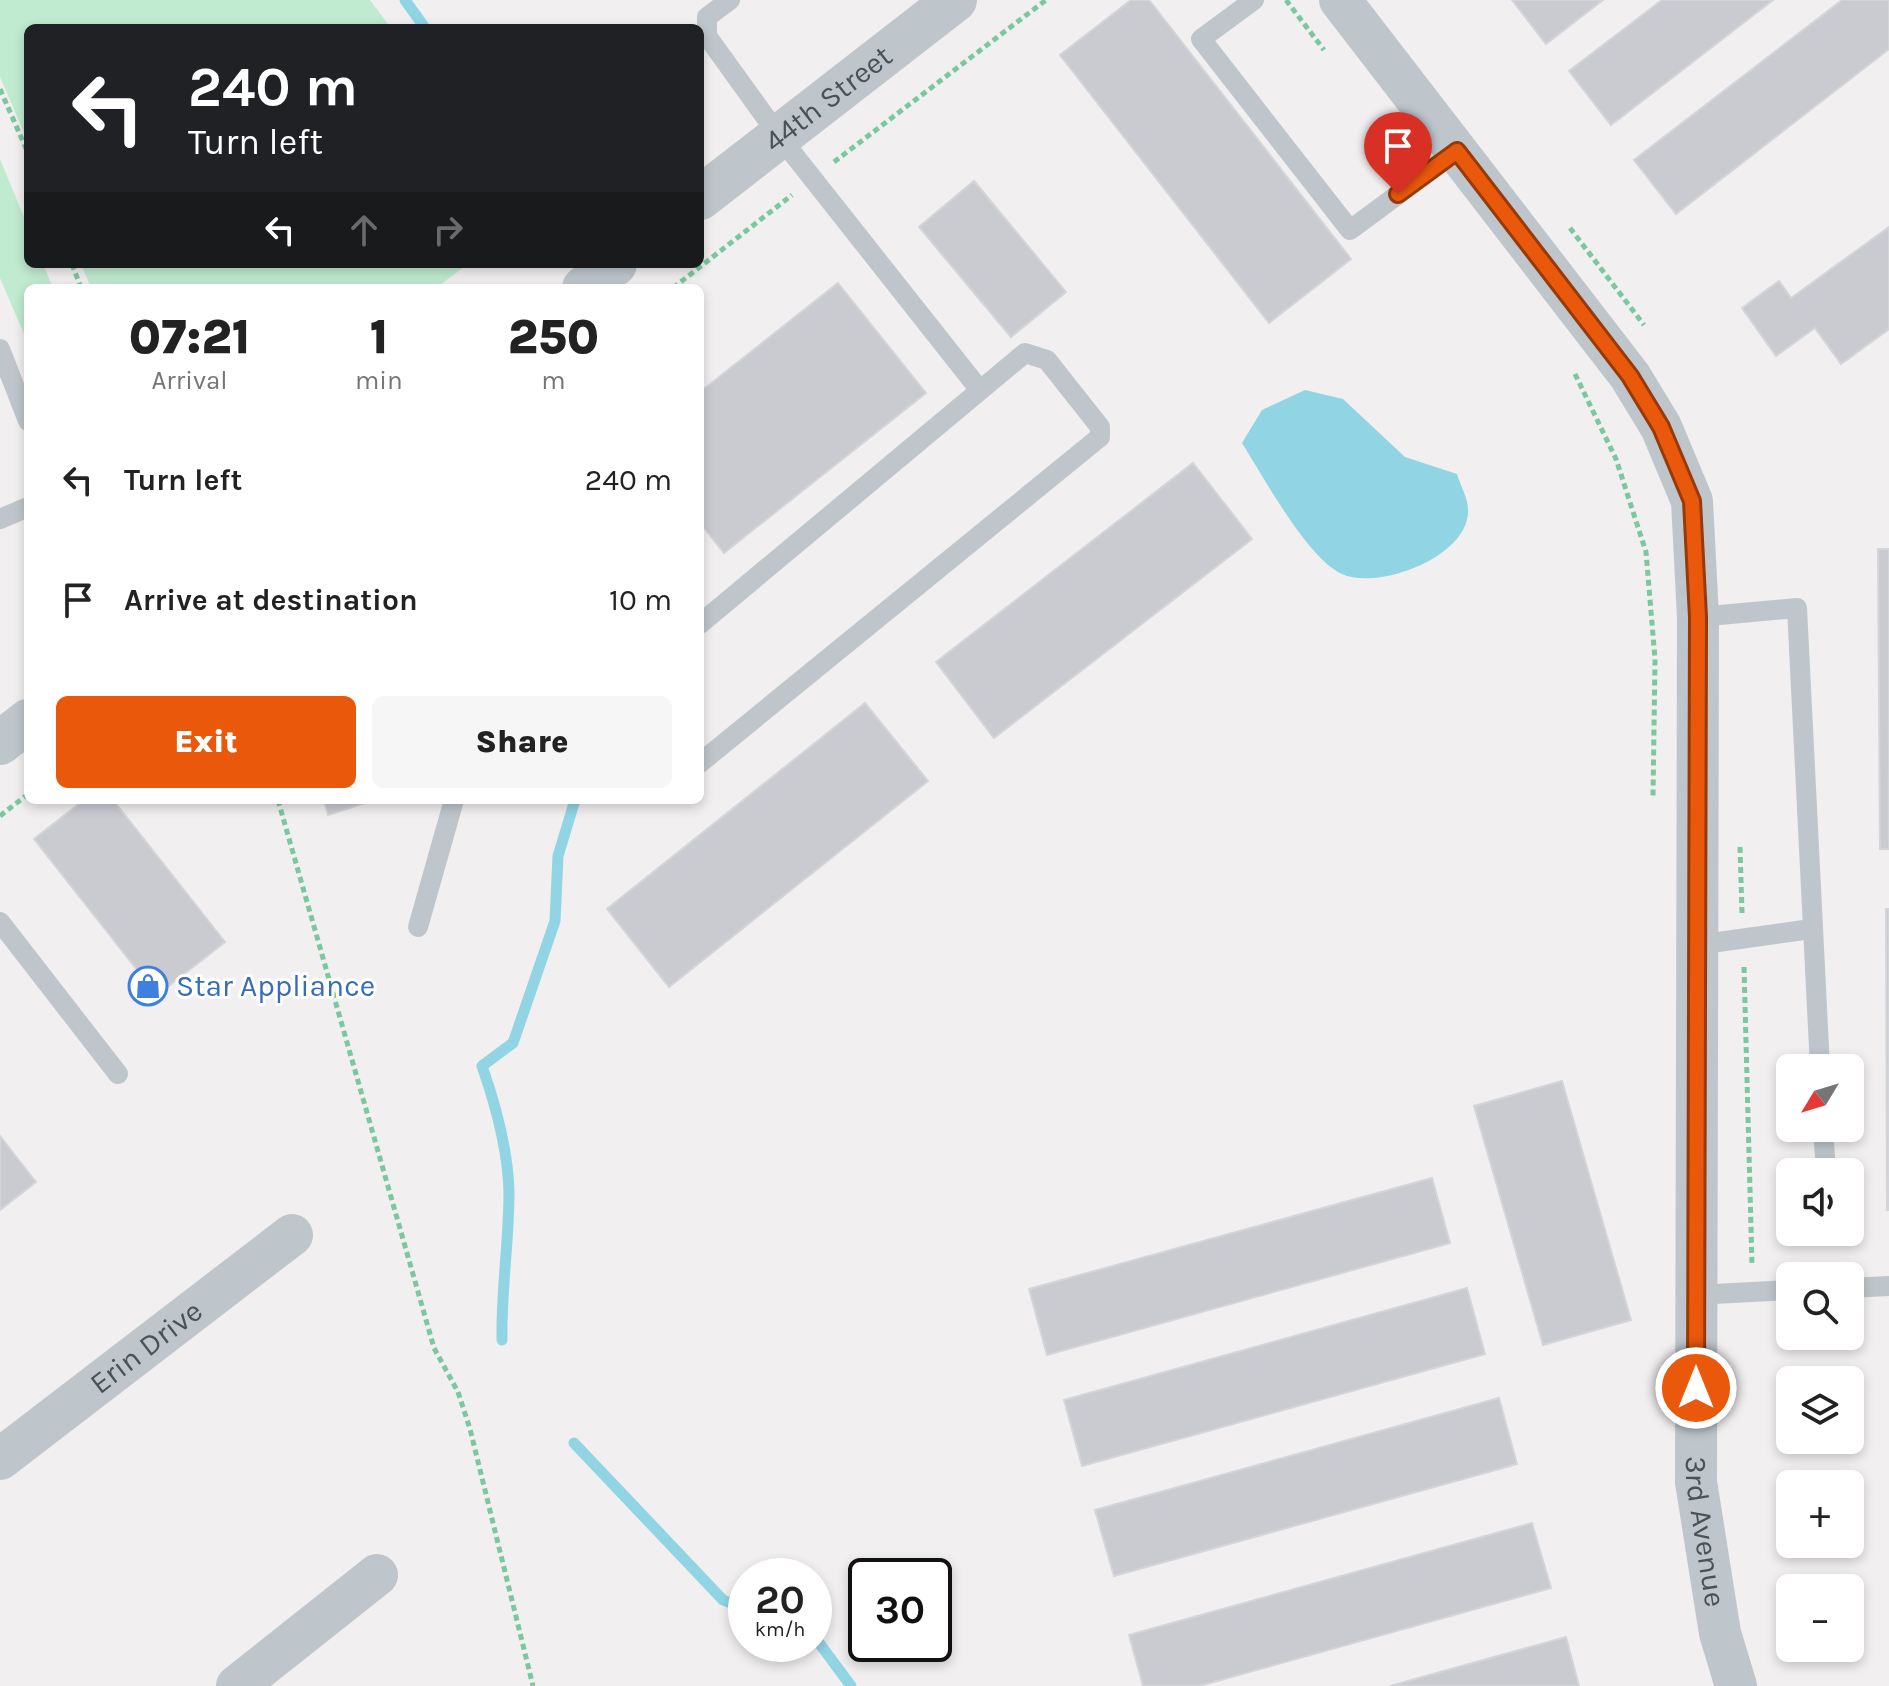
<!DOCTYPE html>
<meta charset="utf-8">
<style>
body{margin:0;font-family:Karla,sans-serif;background:#f6f6f6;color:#222;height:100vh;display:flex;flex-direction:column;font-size:30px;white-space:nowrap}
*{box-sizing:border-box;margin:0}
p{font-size:26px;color:#767676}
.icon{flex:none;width:44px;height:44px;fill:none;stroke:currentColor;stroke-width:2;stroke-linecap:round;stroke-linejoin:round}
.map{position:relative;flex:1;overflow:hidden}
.side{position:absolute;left:24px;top:284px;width:680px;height:520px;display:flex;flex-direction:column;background:#fff;border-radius:12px;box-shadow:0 4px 12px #0003}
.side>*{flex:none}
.guide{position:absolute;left:24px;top:24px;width:680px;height:244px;border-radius:12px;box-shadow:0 4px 12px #0003;background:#202124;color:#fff;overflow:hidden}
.needle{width:52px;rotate:232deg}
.tools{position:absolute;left:1776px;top:1054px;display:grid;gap:16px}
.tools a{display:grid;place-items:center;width:88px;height:88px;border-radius:12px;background:#fff;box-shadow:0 4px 12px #0003;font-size:40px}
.speed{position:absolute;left:728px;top:1558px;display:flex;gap:16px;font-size:40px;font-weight:700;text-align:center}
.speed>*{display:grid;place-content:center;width:104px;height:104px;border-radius:50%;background:#fff;box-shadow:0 4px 12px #0003;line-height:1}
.speed small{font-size:20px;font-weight:400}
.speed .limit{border:4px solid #111;border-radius:12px;background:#fff;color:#111}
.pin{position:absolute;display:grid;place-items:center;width:68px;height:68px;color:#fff;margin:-82px -34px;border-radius:50% 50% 50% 0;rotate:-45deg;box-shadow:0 0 8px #0007}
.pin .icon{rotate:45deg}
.me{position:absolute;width:88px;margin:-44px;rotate:0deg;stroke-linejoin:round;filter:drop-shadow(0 0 6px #0008)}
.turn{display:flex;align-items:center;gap:28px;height:168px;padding:0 32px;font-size:36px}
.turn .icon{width:104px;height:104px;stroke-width:2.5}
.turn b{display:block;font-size:56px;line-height:68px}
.lanes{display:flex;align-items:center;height:76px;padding:0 32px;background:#0003;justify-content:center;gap:40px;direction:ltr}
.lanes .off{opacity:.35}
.eta{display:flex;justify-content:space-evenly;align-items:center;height:136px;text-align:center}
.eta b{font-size:48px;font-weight:800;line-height:56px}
.primary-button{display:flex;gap:16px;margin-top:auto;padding:16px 32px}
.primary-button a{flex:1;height:92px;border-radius:12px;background:#ea580c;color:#fff;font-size:32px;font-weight:800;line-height:92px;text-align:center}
.primary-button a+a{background:#f6f6f6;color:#222}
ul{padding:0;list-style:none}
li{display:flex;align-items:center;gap:24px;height:120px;padding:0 32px}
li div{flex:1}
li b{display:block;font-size:30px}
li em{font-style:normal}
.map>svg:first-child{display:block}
.green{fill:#c0ebd0}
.water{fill:#91d5e5}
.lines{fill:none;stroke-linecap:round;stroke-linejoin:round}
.stream{stroke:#91d5e5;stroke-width:11}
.building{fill:#c9cbd1;stroke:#d3d5d9;stroke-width:2}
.path{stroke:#7bc7a0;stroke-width:5;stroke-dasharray:6 4;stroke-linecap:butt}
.service{stroke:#bec6cc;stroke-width:20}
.minor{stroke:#bec6cc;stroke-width:42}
.tertiary{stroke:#bec6cc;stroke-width:44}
.route-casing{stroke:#983908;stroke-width:20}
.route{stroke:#ea580c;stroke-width:14}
.labels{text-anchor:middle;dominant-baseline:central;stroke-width:6;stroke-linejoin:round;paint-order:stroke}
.street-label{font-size:30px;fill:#48525a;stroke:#fff}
.shop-label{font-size:30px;fill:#366cbe;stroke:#fff;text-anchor:start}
</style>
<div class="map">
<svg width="1889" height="1686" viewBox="0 0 1889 1686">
<rect width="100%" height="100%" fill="#f1efef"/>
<!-- green -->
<g class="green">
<path d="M 0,0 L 370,0 L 391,28 L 28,28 L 28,142 L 0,77 Z"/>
<path d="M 0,159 L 28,227 L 28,264 L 43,264 L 53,288 L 28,288 L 28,343 L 0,278 Z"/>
<path d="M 81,264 L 468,264 L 436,288 L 91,288 Z"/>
</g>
<!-- water -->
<path class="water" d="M 1305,390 L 1343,399 L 1405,457 L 1457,474 C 1460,485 1468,498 1468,509 C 1471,556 1378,591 1342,574 C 1307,558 1263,476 1242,443 L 1262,410 Z"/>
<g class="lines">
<!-- stream -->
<g class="stream">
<path d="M 405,0 L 425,28"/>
<path d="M 502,1340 C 501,1291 509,1242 509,1192 C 508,1150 496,1106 482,1066 L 513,1043 L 555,921 L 558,856 L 575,800"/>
<path d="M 574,1443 L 723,1600 L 746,1609"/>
<path d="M 814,1636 L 851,1686"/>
</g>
</g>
<!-- building -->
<g class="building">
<path d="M 1131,0 L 1149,0 L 1351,259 L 1269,323 L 1060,55 Z"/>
<path d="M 1512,0 L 1603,0 L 1546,44 Z"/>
<path d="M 1662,0 L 1773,0 L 1611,125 L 1569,71 Z"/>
<path d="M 1842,0 L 1889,0 L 1889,49 L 1676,214 L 1634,160 Z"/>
<path d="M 974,181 L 1066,292 L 1011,337 L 919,227 Z"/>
<path d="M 1889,227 L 1889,329 L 1841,364 L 1815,328 L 1776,356 L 1742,308 L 1779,281 L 1791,298 Z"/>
<path d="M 838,283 L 926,393 L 724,553 L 700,523 L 700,392 Z"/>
<path d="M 1193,463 L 1252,539 L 994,738 L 936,662 Z"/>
<path d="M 1878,549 L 1889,549 L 1889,849 L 1880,849 Z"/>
<path d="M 865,703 L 928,781 L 669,987 L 607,909 Z"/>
<path d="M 84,800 L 113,800 L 225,942 L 157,995 L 34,839 Z"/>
<path d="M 324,800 L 374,800 L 328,815 Z"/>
<path d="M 1886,909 L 1889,909 L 1889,1210 L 1887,1210 Z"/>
<path d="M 1562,1081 L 1631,1320 L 1543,1345 L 1474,1106 Z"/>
<path d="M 0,1136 L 36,1182 L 0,1210 Z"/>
<path d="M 1432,1178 L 1450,1243 L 1047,1355 L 1029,1289 Z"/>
<path d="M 1467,1288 L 1485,1354 L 1082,1466 L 1064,1400 Z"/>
<path d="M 1499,1398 L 1517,1464 L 1114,1576 L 1095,1510 Z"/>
<path d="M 1532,1523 L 1551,1588 L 1199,1686 L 1143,1686 L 1129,1635 Z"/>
<path d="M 1566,1637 L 1579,1686 L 1390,1686 Z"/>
</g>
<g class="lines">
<!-- path -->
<g class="path">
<path d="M 1286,0 L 1324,50"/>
<path d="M 0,89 L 28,153"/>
<path d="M 834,162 L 1046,0"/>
<path d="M 1570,228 L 1644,325"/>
<path d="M 72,264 L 81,288"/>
<path d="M 673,288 L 792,195"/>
<path d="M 1575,374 L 1616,459 L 1646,552 L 1655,659 L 1653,797"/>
<path d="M 278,800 L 434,1348 L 458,1392 L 470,1429 L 533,1686"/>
<path d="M 0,816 L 28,794"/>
<path d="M 1740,847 L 1742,913"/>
<path d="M 1744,967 L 1752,1265"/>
</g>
<!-- service -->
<g class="service">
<path d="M 730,0 L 707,17 L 707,36 L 779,136 L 979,389"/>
<path d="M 1254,0 L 1201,39 L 1350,230 L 1457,151"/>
<path d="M 0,349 L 28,421"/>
<path d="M 0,519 L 28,507"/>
<path d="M 1698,617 L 1797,608 L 1820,1068"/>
<path d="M 700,624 L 1025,353 L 1047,360 L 1100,427 L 1100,437 L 700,763"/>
<path d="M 0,922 L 118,1074"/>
<path d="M 418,927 L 454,800"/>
<path d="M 1697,945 L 1811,929"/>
<path d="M 1823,1128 L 1826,1172"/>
<path d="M 1850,1288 L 1889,1286"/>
<path d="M 1696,1295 L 1790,1290"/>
</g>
<!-- minor -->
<g class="minor">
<path id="s1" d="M 1340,0 L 1630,376 L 1661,427 L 1692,501 L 1698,617 L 1696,1482 L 1720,1633 L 1736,1686"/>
<path id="s2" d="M 0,1459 L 292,1235"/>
<path d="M 237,1686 L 377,1575"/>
</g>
<!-- tertiary -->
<g class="tertiary">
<path id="s3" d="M 700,198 L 955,0"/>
<path d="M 584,288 L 615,264"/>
<path d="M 0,743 L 28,721"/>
</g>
</g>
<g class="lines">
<defs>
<path id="route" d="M 1398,194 L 1457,151 L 1630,376 L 1661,427 L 1692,501 L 1698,617 L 1696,1388"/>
</defs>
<!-- route casing -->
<use href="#route" class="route-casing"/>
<!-- route -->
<use href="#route" class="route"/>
</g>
<!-- icons -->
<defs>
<symbol id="shop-ring" viewBox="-11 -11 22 22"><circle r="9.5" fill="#fff" stroke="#3f7fe0" stroke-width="1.5"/><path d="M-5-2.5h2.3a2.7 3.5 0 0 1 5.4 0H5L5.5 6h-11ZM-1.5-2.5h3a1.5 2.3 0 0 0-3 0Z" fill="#3f7fe0"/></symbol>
</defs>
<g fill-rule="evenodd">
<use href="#shop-ring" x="126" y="964" width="44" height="44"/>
</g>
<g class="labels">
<!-- street labels -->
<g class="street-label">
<text stroke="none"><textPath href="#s3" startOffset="162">44th Street</textPath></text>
<text stroke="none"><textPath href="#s2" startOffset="184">Erin Drive</textPath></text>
<text stroke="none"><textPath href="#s1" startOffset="1646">3rd Avenue</textPath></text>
</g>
<!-- shop labels -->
<g class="shop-label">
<text x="176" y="986">Star Appliance</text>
</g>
</g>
</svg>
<div class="tools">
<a><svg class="needle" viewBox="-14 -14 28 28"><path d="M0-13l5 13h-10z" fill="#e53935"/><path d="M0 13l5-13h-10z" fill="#767676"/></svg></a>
<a><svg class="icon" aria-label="sound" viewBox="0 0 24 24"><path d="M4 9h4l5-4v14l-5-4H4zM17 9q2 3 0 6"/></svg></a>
<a><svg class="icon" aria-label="search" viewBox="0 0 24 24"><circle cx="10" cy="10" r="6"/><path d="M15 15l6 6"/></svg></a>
<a><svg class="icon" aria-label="layers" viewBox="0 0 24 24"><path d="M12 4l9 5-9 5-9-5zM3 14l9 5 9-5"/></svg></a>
<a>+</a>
<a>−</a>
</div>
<div class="speed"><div>20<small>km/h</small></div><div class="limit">30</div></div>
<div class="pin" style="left:1398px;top:194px;background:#d93025"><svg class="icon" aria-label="arrive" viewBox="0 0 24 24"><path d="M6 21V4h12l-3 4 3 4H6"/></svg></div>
<svg class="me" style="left:1696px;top:1388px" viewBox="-20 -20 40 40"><circle r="17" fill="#ea580c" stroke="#fff" stroke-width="3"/><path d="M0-11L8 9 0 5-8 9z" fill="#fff"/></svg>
<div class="guide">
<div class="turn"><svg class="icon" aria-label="left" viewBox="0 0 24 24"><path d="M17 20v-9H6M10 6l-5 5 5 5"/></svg><div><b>240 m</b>Turn left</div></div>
<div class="lanes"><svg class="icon" aria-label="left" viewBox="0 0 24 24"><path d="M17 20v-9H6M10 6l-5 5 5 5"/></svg><svg class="icon off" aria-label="ahead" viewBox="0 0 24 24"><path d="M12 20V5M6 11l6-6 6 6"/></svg><svg class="icon off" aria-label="right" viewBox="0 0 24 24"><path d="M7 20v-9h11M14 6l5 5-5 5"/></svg></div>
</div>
<section class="side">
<div class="eta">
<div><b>07:21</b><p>Arrival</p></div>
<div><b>1</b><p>min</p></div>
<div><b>250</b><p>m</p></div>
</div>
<ul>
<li><svg class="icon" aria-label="left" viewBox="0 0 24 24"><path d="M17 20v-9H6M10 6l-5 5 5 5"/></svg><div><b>Turn left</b></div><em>240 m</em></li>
<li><svg class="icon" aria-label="arrive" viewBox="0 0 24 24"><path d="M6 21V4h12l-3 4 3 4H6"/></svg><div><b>Arrive at destination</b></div><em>10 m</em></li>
</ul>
<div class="primary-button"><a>Exit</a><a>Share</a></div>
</section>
</div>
